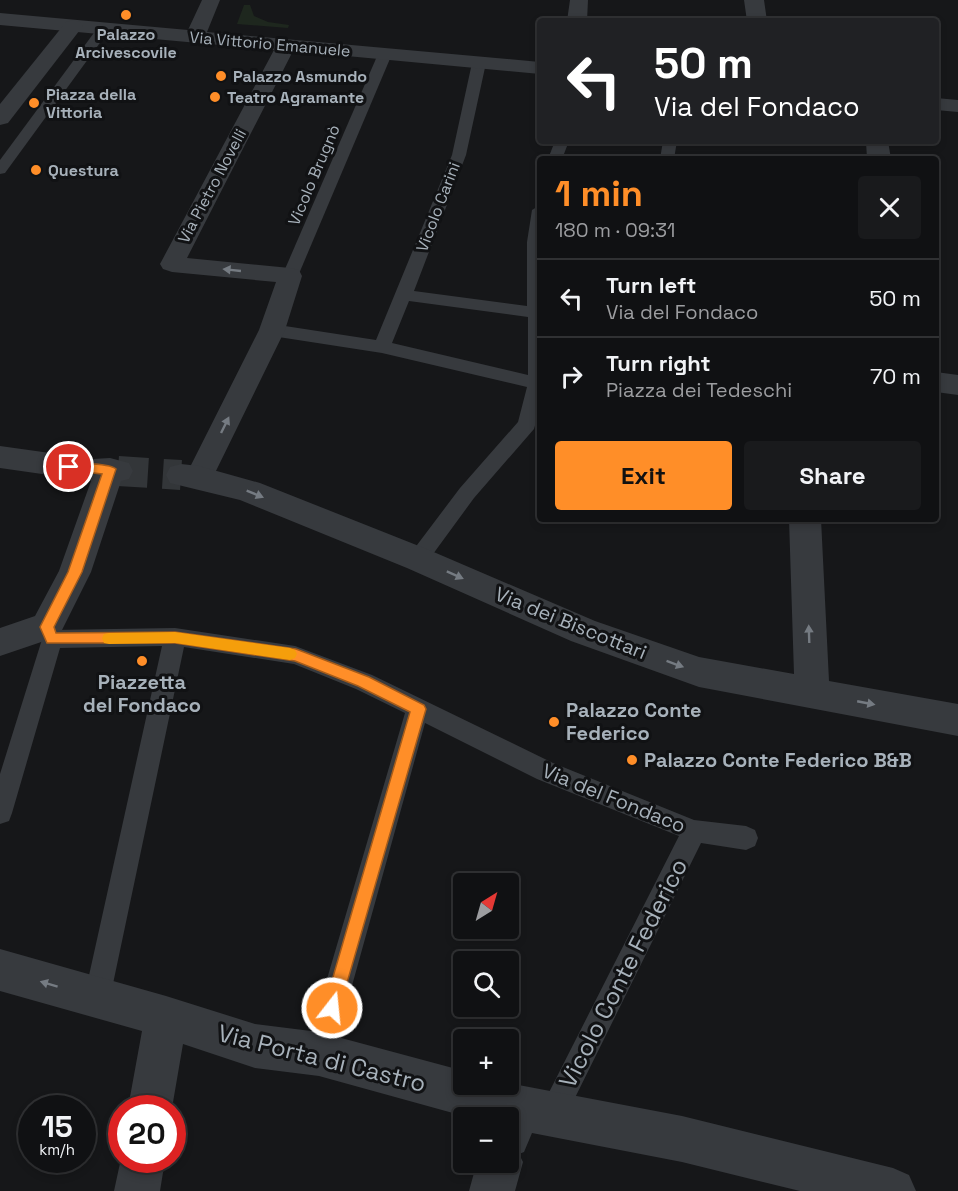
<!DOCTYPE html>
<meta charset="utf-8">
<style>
body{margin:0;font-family:"Space Grotesk",sans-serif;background:#191a1c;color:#f1f3f6;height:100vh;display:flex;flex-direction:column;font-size:22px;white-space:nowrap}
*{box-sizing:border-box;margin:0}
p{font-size:20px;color:#9c9da0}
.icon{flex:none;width:33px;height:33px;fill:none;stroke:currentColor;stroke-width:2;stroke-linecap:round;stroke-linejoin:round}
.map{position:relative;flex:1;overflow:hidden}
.drawer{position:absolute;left:537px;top:156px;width:402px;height:366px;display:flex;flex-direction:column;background:#101113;border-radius:6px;box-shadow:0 3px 9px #0003,0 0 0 2px #303133}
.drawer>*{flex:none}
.top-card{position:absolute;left:537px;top:18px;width:402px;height:126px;border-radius:6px;box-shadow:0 3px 9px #0003,0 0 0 2px #303133;background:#202124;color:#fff;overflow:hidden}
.needle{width:39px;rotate:37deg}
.controls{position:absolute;left:453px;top:873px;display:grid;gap:12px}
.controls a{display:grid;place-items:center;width:66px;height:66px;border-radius:6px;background:#101113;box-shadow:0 3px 9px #0003,0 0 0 2px #303133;font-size:30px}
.speed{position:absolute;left:18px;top:1095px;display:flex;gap:12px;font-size:30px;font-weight:700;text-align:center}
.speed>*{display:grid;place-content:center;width:78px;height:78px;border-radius:50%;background:#101113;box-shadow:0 3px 9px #0003,0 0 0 2px #303133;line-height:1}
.speed small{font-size:15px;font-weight:400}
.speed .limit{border:9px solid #d22;background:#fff;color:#111}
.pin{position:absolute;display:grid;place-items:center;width:51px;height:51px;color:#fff;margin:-26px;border:3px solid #fff;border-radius:50%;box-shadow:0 2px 6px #0007}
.me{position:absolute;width:66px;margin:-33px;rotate:16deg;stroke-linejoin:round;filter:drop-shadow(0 0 4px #0008)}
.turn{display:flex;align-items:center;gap:21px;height:126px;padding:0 18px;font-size:27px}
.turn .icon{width:78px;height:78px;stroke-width:2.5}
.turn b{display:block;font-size:42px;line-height:51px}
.round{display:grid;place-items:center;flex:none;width:63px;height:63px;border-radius:6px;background:#191a1c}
.summary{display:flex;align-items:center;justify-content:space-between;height:102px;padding:0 18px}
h1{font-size:36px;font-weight:600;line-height:45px;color:#ff8e28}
.button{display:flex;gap:12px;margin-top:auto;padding:12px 18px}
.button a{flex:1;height:69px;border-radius:6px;background:#ff8e28;color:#111;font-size:24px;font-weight:600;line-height:69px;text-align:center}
.button a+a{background:#191a1c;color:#f1f3f6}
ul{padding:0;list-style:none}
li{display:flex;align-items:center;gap:18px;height:78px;padding:0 18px;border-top:2px solid #303133}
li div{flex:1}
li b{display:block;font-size:22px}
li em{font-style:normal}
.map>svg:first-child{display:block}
.green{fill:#1e271e}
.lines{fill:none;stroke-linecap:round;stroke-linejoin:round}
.minor-tunnel{stroke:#333639;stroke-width:30;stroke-dasharray:30 15;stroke-linecap:butt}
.service{fill:#373a3e;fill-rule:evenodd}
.pedestrian{fill:#373a3e;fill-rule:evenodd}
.minor{fill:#373a3e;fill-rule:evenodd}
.oneway{fill:#757b82}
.route{fill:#ff8e28;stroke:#a65c1a;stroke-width:1.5}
.slow{fill:#f59e0b}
.poi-dot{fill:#ff8e28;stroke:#111214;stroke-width:2}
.labels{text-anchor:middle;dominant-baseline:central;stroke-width:6;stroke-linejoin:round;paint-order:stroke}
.far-poi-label{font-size:16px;font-weight:bold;fill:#a7b1ba;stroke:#111214;text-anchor:start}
.far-street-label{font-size:16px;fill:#a7b1ba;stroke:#111214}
.street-label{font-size:20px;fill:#a7b1ba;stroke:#111214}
.poi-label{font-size:20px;font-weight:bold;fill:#a7b1ba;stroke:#111214;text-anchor:start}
.near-street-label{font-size:24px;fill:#a7b1ba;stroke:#111214}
</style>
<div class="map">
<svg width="958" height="1191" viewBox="0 0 958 1191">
<rect width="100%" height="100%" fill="#161719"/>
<!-- green -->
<path class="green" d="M 244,5 L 250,5 L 254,16 L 268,22 L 289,25 L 288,28 L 237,24 Z"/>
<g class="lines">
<!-- minor-tunnel -->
<path class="minor-tunnel" d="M 118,471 L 181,475"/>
<!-- service -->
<g class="service">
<path d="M 104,25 L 110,29 L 5,173 L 0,174 L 0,160 L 99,26 Z"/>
<path d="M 385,50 L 392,54 L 298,276 L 296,280 L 284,280 L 282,276 L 378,54 Z"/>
<path d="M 479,59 L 486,63 L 466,155 L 414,291 L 527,306 L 527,242 L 532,210 L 540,205 L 540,408 L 534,429 L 474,498 L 425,565 L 418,567 L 411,565 L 408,559 L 411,553 L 460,488 L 518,422 L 527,387 L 382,353 L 272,336 L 266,334 L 263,330 L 266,326 L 272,324 L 376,340 L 452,155 L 472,63 ZM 409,301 L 528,317 L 528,375 L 392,343 Z"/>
<path d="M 555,141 L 569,141 L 562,159 L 548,159 Z"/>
<path d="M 663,141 L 677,141 L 674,159 L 660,159 Z"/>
<path d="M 175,628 L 295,646 L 372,675 L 553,763 L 694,820 L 746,826 L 755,830 L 758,838 L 755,846 L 746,850 L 701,843 L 562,1124 L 552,1128 L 542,1124 L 538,1114 L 679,836 L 537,779 L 425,723 L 333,1054 L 329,1064 L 319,1068 L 309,1064 L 305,1054 L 405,713 L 356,689 L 294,664 L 184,647 L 110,998 L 106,1007 L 97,1011 L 88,1007 L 84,998 L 162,646 L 60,648 L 12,813 L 9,821 L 0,824 L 0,774 L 44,633 L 52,630 Z"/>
</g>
<!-- pedestrian -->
<g class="pedestrian">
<path d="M 202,0 L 220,0 L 207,32 L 540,62 L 540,74 L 293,51 L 187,258 L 290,268 L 299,270 L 302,276 L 285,330 L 213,477 L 209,485 L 199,488 L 189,485 L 185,477 L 259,330 L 276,282 L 172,272 L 163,269 L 160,264 L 274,50 L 0,25 L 0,13 L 188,30 Z"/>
<path d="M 570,0 L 588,0 L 587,21 L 567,21 Z"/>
<path d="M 936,98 L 958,100 L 958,112 L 936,110 Z"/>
</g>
<!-- minor -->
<g class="minor">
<path d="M 744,0 L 764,0 L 767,21 L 747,21 Z"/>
<path d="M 73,20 L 80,22 L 83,26 L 8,123 L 0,125 L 0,104 L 66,22 Z"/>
<path d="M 866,141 L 888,141 L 891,159 L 867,159 Z"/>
<path d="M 936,372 L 958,375 L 958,395 L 936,392 Z"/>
<path d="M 0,446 L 93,459 L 110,458 L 129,463 L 133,471 L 129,479 L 121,481 L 91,572 L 59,636 L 0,656 L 0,628 L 35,616 L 59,571 L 91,481 L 0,468 Z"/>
<path d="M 181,464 L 199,466 L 260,483 L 429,550 L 595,621 L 699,657 L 794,674 L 789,519 L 821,519 L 829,681 L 958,704 L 958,736 L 699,687 L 571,641 L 407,568 L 240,500 L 170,483 L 166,475 L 170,467 Z"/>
<path d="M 0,949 L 166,996 L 255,1024 L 319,1032 L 464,1071 L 464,1084 L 508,1083 L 682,1116 L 893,1168 L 909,1175 L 916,1191 L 800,1191 L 682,1162 L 532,1133 L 524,1152 L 519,1154 L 523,1162 L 515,1191 L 469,1191 L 477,1162 L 508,1162 L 508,1118 L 471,1118 L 319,1076 L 255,1068 L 183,1044 L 172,1108 L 128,1108 L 142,1031 L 0,991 Z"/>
<path d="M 122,1154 L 122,1160 L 165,1160 L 160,1191 L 114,1191 Z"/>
</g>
</g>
<!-- one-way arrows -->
<defs><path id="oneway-solid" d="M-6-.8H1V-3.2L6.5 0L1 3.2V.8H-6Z" transform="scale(1.5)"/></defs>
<g class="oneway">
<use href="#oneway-solid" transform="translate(232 270) rotate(-174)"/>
<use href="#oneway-solid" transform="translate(225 425) rotate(-64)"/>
<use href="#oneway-solid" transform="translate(255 494) rotate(22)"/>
<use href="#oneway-solid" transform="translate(455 575) rotate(24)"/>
<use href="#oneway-solid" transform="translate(809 634) rotate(-92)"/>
<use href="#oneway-solid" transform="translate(675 664) rotate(20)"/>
<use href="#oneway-solid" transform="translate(866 703) rotate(11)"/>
<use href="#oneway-solid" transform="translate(49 984) rotate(-163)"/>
</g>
<!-- route -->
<path class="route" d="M 69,462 C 81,464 110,463 116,469 L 82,572 L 54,627 L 56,633 L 175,632 L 296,649 L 369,677 L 424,705 L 426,709 L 338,1014 L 332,1017 L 326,1014 L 324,1008 L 410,712 L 358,686 L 295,661 L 175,643 L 47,643 L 40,627 L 68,572 L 102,474 L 65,470 L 63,467 Z"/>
<!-- slow -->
<path class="slow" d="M 175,632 L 290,648 L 295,650 L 297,654 L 295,658 L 290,660 L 175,643 L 109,644 L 104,643 L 102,638 L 104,634 L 109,633 Z"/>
<!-- markers -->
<g class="poi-dot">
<circle cx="126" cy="15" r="6"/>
<circle cx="221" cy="76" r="6"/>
<circle cx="215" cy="97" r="6"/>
<circle cx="34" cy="103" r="6"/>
<circle cx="36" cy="170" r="6"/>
<circle cx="142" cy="661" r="6"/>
<circle cx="554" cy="722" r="6"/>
<circle cx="632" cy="760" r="6"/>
</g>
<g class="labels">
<!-- far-poi labels -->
<g class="far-poi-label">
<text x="126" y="34" text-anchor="middle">Palazzo<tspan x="126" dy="18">Arcivescovile</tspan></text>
<text x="233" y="76">Palazzo Asmundo</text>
<text x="46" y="94">Piazza della<tspan x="46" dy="18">Vittoria</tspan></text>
<text x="227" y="97">Teatro Agramante</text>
<text x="48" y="170">Questura</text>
</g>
<!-- far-street labels -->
<g class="far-street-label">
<text transform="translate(270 44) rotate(5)">Via Vittorio Emanuele</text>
<text transform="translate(314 175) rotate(-67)">Vicolo Brugnò</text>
<text transform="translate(212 186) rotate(-62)">Via Pietro Novelli</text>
<text transform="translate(438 207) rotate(-69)">Vicolo Carini</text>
</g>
<!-- street labels -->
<g class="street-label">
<text transform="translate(571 623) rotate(22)">Via dei Biscottari</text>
<text transform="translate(614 798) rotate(22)">Via del Fondaco</text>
</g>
<!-- poi labels -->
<g class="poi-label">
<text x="142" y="682" text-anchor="middle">Piazzetta<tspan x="142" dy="23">del Fondaco</tspan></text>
<text x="566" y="710">Palazzo Conte<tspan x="566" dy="23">Federico</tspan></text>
<text x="644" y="760">Palazzo Conte Federico B&amp;B</text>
</g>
<!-- near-street labels -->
<g class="near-street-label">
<text transform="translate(623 973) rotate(-63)">Vicolo Conte Federico</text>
<text transform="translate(322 1058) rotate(14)">Via Porta di Castro</text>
</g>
</g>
</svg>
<div class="controls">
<a><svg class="needle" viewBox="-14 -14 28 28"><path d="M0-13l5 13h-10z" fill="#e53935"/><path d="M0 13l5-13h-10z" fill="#9c9da0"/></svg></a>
<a><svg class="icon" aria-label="search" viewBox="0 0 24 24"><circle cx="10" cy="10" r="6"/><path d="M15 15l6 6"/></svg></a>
<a>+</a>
<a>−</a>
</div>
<div class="speed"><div>15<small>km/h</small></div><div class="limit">20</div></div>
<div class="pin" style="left:69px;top:467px;background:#d93025"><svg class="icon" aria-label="arrive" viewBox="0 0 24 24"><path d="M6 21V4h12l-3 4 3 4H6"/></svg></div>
<svg class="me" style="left:332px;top:1008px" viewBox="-20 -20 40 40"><circle r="17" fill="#ff8e28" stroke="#fff" stroke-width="3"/><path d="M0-11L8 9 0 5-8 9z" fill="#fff"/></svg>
<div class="top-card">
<div class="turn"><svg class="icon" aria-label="left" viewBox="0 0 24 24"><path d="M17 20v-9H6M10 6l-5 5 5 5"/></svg><div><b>50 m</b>Via del Fondaco</div></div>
</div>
<section class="drawer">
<div class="summary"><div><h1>1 min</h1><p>180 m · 09:31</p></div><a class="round"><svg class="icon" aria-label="close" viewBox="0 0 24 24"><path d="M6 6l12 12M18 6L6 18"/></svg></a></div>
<ul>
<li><svg class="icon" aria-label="left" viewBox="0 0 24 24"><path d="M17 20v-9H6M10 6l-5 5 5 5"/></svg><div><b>Turn left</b><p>Via del Fondaco</p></div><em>50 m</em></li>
<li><svg class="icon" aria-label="right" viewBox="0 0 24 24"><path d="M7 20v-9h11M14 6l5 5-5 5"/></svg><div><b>Turn right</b><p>Piazza dei Tedeschi</p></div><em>70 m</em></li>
</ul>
<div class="button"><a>Exit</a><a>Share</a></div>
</section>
</div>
